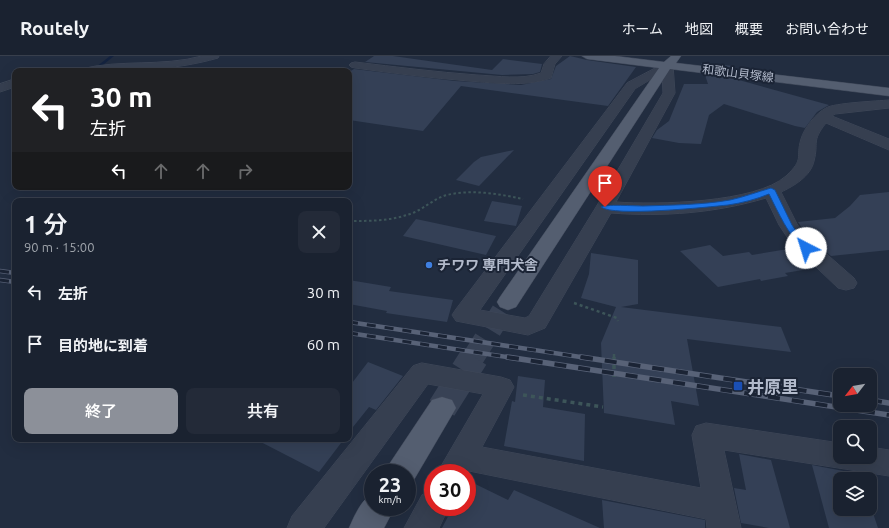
<!DOCTYPE html>
<html lang="ja">
<meta charset="utf-8">
<style>
body{margin:0;font-family:Ubuntu,"Noto Sans JP",sans-serif;background:#232a38;color:#f1f3f6;height:100vh;display:flex;flex-direction:column;font-size:15px;white-space:nowrap}
*{box-sizing:border-box;margin:0}
p{font-size:13px;color:#9fa4ab}
.icon{flex:none;width:22px;height:22px;fill:none;stroke:currentColor;stroke-width:2;stroke-linecap:round;stroke-linejoin:round}
.map{position:relative;flex:1;overflow:hidden}
.panel{position:absolute;left:12px;top:142px;width:340px;height:244px;display:flex;flex-direction:column;background:#1a2230;border-radius:8px;box-shadow:0 4px 16px #0002,0 0 0 1px #383f4c}
.panel>*{flex:none}
.banner{position:absolute;left:12px;top:12px;width:340px;height:122px;border-radius:8px;box-shadow:0 4px 16px #0002,0 0 0 1px #383f4c;background:#202124;color:#fff;overflow:hidden}
.needle{width:26px;rotate:239deg}
.fabs{position:absolute;left:833px;top:312px;display:grid;gap:8px}
.fabs a{display:grid;place-items:center;width:44px;height:44px;border-radius:8px;background:#1a2230;box-shadow:0 4px 16px #0002,0 0 0 1px #383f4c;font-size:20px}
.speed{position:absolute;left:364px;top:408px;display:flex;gap:8px;font-size:20px;font-weight:700;text-align:center}
.speed>*{display:grid;place-content:center;width:52px;height:52px;border-radius:50%;background:#1a2230;box-shadow:0 4px 16px #0002,0 0 0 1px #383f4c;line-height:1}
.speed small{font-size:10px;font-weight:400}
.speed .limit{border:6px solid #d22;background:#fff;color:#111}
.pin{position:absolute;display:grid;place-items:center;width:34px;height:34px;color:#fff;margin:-41px -17px;border-radius:50% 50% 50% 0;rotate:-45deg;box-shadow:0 0 4px #0007}
.pin .icon{rotate:45deg}
.me{position:absolute;width:44px;margin:-22px;rotate:320deg;stroke-linejoin:round;filter:drop-shadow(0 0 3px #0008)}
.turn{display:flex;align-items:center;gap:14px;height:84px;padding:0 12px;font-size:18px}
.turn .icon{width:52px;height:52px;stroke-width:2.5}
.turn b{display:block;font-size:28px;line-height:34px}
.lanes{display:flex;align-items:center;height:38px;padding:0 12px;background:#0003;justify-content:center;gap:20px;direction:ltr}
.lanes .off{opacity:.35}
.round{display:grid;place-items:center;flex:none;width:42px;height:42px;border-radius:8px;background:#232a38}
.overview{display:flex;align-items:center;justify-content:space-between;height:68px;padding:0 12px}
h1{font-size:24px;font-weight:600;line-height:30px}
.button{display:flex;gap:8px;margin-top:auto;padding:8px 12px}
.button a{flex:1;height:46px;border-radius:8px;background:#8c9099;color:#fff;font-size:16px;font-weight:600;line-height:46px;text-align:center}
.button a+a{background:#232a38;color:#f1f3f6}
ul{padding:0;list-style:none}
li{display:flex;align-items:center;gap:12px;height:52px;padding:0 12px}
li div{flex:1}
li b{display:block;font-size:15px}
li em{font-style:normal}
header{display:flex;align-items:center;gap:24px;box-sizing:border-box;height:56px;padding:0 20px;background:#1a2230;border-bottom:1px solid #383f4c}
header strong{font-size:19px}
nav{display:flex;gap:22px;margin-inline-start:auto;font-size:14px}
.map>svg:first-child{display:block}
.lines{fill:none;stroke-linecap:round;stroke-linejoin:round}
.stream{fill:#14233f;fill-rule:evenodd}
.building{fill:#344056}
.primary-tunnel-far1{stroke:#384255;stroke-width:22;stroke-dasharray:22 11;stroke-linecap:butt}
.primary-tunnel{stroke:#384255;stroke-width:29;stroke-dasharray:29 14;stroke-linecap:butt}
.minor-casing{stroke:#3f4859;stroke-width:1}
.primary-casing{stroke:#3f4859;stroke-width:1}
.path-far2{stroke:#3d5559;stroke-width:2;stroke-dasharray:2.5 2.5;stroke-linecap:butt}
.path-far1{stroke:#3d5559;stroke-width:2.5;stroke-dasharray:3 3;stroke-linecap:butt}
.path{stroke:#3d5559;stroke-width:3.5;stroke-dasharray:4 4;stroke-linecap:butt}
.minor{fill:#363f50;fill-rule:evenodd}
.primary{fill:#545e70;fill-rule:evenodd}
.rail-far1-casing{stroke:#586277;stroke-width:4.5}
.rail-casing{stroke:#586277;stroke-width:5.5}
.rail-far1{stroke:#1b2435;stroke-width:3;stroke-dasharray:9;stroke-linecap:butt}
.rail{stroke:#1b2435;stroke-width:4;stroke-dasharray:12;stroke-linecap:butt}
.route{fill:#1a73e8;stroke:#114b97}
.shop-dot{fill:#3f7fe0;stroke:#1b2435;stroke-width:1.5}
.transit-dot{fill:#1a4fb4;stroke:#1b2435;stroke-width:1.5}
.labels{text-anchor:middle;dominant-baseline:central;stroke-width:4;stroke-linejoin:round;paint-order:stroke}
.far-street-label{font-size:12px;fill:#b2bacb;stroke:#1b2435}
.poi-label{font-size:14px;font-weight:bold;fill:#b2bacb;stroke:#1b2435;text-anchor:start}
.near-poi-label{font-size:17px;font-weight:bold;fill:#b2bacb;stroke:#1b2435;text-anchor:start}
</style>
<header>
<strong>Routely</strong>
<nav><a>ホーム</a><a>地図</a><a>概要</a><a>お問い合わせ</a></nav>
</header>
<div class="map">
<svg width="889" height="472" viewBox="0 0 889 472">
<rect width="100%" height="100%" fill="#222d40"/>
<g class="lines">
<!-- stream -->
<path class="stream" d="M 110,0 L 114,0 L 98,13 L 77,15 L 96,11 Z"/>
</g>
<!-- building -->
<g class="building">
<path d="M 374,0 L 393,0 L 492,14 L 503,3 L 542,8 L 540,16 L 533,18 L 502,19 L 365,6 Z"/>
<path d="M 570,0 L 587,4 L 636,11 L 608,50 L 461,30 L 423,75 L 349,64 L 349,16 L 354,13 L 455,25 L 521,29 L 551,23 L 556,10 Z"/>
<path d="M 701,7 L 734,10 L 735,12 L 701,8 Z"/>
<path d="M 705,19 L 738,23 L 739,24 L 829,49 L 817,56 L 805,72 L 795,70 L 724,48 L 709,59 L 701,88 L 679,87 L 652,82 L 657,74 L 669,65 L 684,28 L 708,28 Z"/>
<path d="M 514,94 L 479,130 L 456,124 L 474,106 L 481,101 Z"/>
<path d="M 889,136 L 889,194 L 831,200 L 806,178 L 798,166 L 835,162 L 850,150 L 860,139 Z"/>
<path d="M 492,145 L 522,150 L 516,170 L 484,165 Z"/>
<path d="M 416,163 L 496,180 L 486,199 L 403,180 Z"/>
<path d="M 710,189 L 723,200 L 749,196 L 752,199 L 794,192 L 815,212 L 785,217 L 788,220 L 761,225 L 760,223 L 718,231 L 680,195 Z"/>
<path d="M 591,197 L 638,204 L 638,248 L 621,251 L 781,271 L 791,296 L 687,283 L 699,350 L 671,345 L 675,369 L 604,357 L 601,287 L 616,251 L 581,242 L 589,218 Z"/>
<path d="M 349,224 L 391,231 L 389,235 L 453,244 L 447,266 L 386,257 L 387,255 L 349,248 Z"/>
<path d="M 368,306 L 403,320 L 376,354 L 369,351 L 349,376 L 349,331 Z"/>
<path d="M 518,320 L 545,324 L 543,351 L 585,358 L 584,405 L 504,390 L 512,345 L 515,346 Z"/>
<path d="M 255,383 L 344,383 L 319,416 Z"/>
<path d="M 739,398 L 771,404 L 790,472 L 769,472 L 741,467 L 734,432 L 746,434 Z"/>
<path d="M 812,409 L 854,417 L 856,423 L 840,423 L 840,453 L 870,453 L 871,451 L 878,472 L 829,472 Z"/>
<path d="M 467,424 L 508,444 L 514,434 L 600,472 L 442,472 L 453,451 L 467,451 Z"/>
<path d="M 602,444 L 705,464 L 705,472 L 604,472 Z"/>
</g>
<g class="lines">
<!-- primary-tunnel-far1 -->
<path class="primary-tunnel-far1" d="M 473,302 L 508,246"/>
<!-- primary-tunnel -->
<path class="primary-tunnel" d="M 442,352 L 474,301"/>
<defs>
<g id="minor">
<path d="M 202,0 L 219,0 L 218,2 C 173,15 126,15 79,15 L 81,13 C 120,3 162,11 202,0 Z"/>
<path d="M 551,0 L 562,0 L 555,8 L 551,22 C 525,31 496,27 469,25 C 431,22 393,17 355,12 L 351,11 L 349,9 L 351,7 L 355,6 C 396,11 436,16 477,19 C 498,20 522,24 541,17 L 544,8 Z"/>
<path d="M 667,6 L 671,7 L 673,9 L 675,37 L 616,146 C 656,149 756,147 786,120 C 805,102 795,103 801,83 C 804,72 816,57 826,52 C 833,47 878,45 889,44 L 889,52 L 835,58 L 832,60 L 889,83 L 889,94 L 826,67 C 811,86 819,86 814,105 C 811,120 794,130 781,136 L 797,168 L 805,179 L 854,222 L 857,227 L 854,232 L 846,234 L 838,232 L 791,187 L 779,169 L 766,142 C 716,157 663,161 611,157 L 545,272 L 528,279 L 456,265 L 452,259 L 456,253 L 627,27 ZM 662,17 L 663,37 L 596,151 L 529,260 L 525,262 L 480,254 L 635,33 Z"/>
<path d="M 15,23 L 15,31 L 0,36 L 0,28 Z"/>
<path d="M 422,307 L 501,321 L 510,324 L 514,331 L 482,391 L 701,432 L 692,379 L 696,370 L 706,367 L 840,387 L 840,401 L 870,401 L 870,391 L 889,394 L 889,420 L 724,394 L 741,472 L 707,472 L 706,463 L 469,415 L 467,419 L 467,417 L 437,417 L 483,338 L 428,328 L 324,472 L 287,472 L 292,460 L 413,310 Z"/>
<path d="M 433,435 L 433,451 L 449,451 L 439,472 L 404,472 L 422,439 Z"/>
</g>
<g id="primary">
<path d="M 582,0 L 615,0 L 664,6 L 671,0 L 681,0 L 676,7 L 889,32 L 889,40 L 670,13 L 516,251 L 508,254 L 500,251 L 497,246 L 500,241 L 659,12 L 587,3 Z"/>
<path d="M 442,341 L 452,344 L 456,352 L 412,427 L 407,429 L 407,417 L 386,417 L 390,407 L 432,344 Z"/>
<path d="M 373,438 L 373,451 L 395,451 L 384,472 L 349,472 C 354,461 361,443 373,438 Z"/>
</g>
</defs>
<!-- minor casing -->
<use href="#minor" class="minor-casing"/>
<!-- primary casing -->
<use href="#primary" class="primary-casing"/>
<!-- path-far2 -->
<path class="path-far2" d="M 349,165 C 372,165 394,165 415,156 C 426,151 435,142 447,139 C 472,133 499,138 523,143"/>
<!-- path-far1 -->
<g class="path-far1">
<path d="M 574,247 L 617,262 L 618,265"/>
<path d="M 614,298 L 614,302"/>
</g>
<!-- path -->
<g class="path">
<path d="M 614,301 L 614,323"/>
<path d="M 523,339 L 603,351"/>
</g>
<!-- minor -->
<use href="#minor" class="minor"/>
<!-- primary -->
<use href="#primary" class="primary"/>
<defs>
<g id="rail-far1">
<path d="M 0,215 L 15,217"/>
<path d="M 0,224 L 15,226"/>
<path d="M 349,266 L 587,302"/>
<path d="M 349,277 L 513,302"/>
</g>
<g id="rail">
<path d="M 507,301 L 889,359"/>
<path d="M 581,301 L 840,340"/>
<path d="M 870,344 L 889,347"/>
</g>
</defs>
<!-- rail-far1 casing -->
<use href="#rail-far1" class="rail-far1-casing"/>
<!-- rail casing -->
<use href="#rail" class="rail-casing"/>
<!-- rail-far1 -->
<use href="#rail-far1" class="rail-far1"/>
<!-- rail -->
<use href="#rail" class="rail"/>
</g>
<!-- route -->
<path class="route" d="M 771,132 L 775,134 L 792,169 L 801,182 L 810,192 L 809,193 L 803,193 C 788,178 779,158 769,138 C 757,143 742,147 728,149 C 709,151 613,161 601,151 C 604,148 636,150 643,150 C 672,149 701,149 730,144 C 744,141 757,136 771,132 Z"/>
<!-- markers -->
<circle class="shop-dot" cx="429" cy="209" r="4"/>
<rect class="transit-dot" x="733" y="325" width="10" height="10" rx="2"/>
<g class="labels">
<!-- far-street labels -->
<g class="far-street-label">
<text transform="translate(738 17) rotate(7)">和歌山貝塚線</text>
</g>
<!-- poi labels -->
<g class="poi-label">
<text x="437" y="209">チワワ 専門犬舎</text>
</g>
<!-- near-poi labels -->
<g class="near-poi-label">
<text x="747" y="330">井原里</text>
</g>
</g>
</svg>
<div class="fabs">
<a><svg class="needle" viewBox="-14 -14 28 28"><path d="M0-13l5 13h-10z" fill="#e53935"/><path d="M0 13l5-13h-10z" fill="#9fa4ab"/></svg></a>
<a><svg class="icon" aria-label="search" viewBox="0 0 24 24"><circle cx="10" cy="10" r="6"/><path d="M15 15l6 6"/></svg></a>
<a><svg class="icon" aria-label="layers" viewBox="0 0 24 24"><path d="M12 4l9 5-9 5-9-5zM3 14l9 5 9-5"/></svg></a>
</div>
<div class="speed"><div>23<small>km/h</small></div><div class="limit">30</div></div>
<div class="pin" style="left:605px;top:151px;background:#d93025"><svg class="icon" aria-label="arrive" viewBox="0 0 24 24"><path d="M6 21V4h12l-3 4 3 4H6"/></svg></div>
<svg class="me" style="left:806px;top:192px" viewBox="-20 -20 40 40"><circle r="19" fill="#fff"/><path d="M0-13L10 11 0 6-10 11z" fill="#1a73e8"/></svg>
<div class="banner">
<div class="turn"><svg class="icon" aria-label="left" viewBox="0 0 24 24"><path d="M17 20v-9H6M10 6l-5 5 5 5"/></svg><div><b>30 m</b>左折</div></div>
<div class="lanes"><svg class="icon" aria-label="left" viewBox="0 0 24 24"><path d="M17 20v-9H6M10 6l-5 5 5 5"/></svg><svg class="icon off" aria-label="ahead" viewBox="0 0 24 24"><path d="M12 20V5M6 11l6-6 6 6"/></svg><svg class="icon off" aria-label="ahead" viewBox="0 0 24 24"><path d="M12 20V5M6 11l6-6 6 6"/></svg><svg class="icon off" aria-label="right" viewBox="0 0 24 24"><path d="M7 20v-9h11M14 6l5 5-5 5"/></svg></div>
</div>
<section class="panel">
<div class="overview"><div><h1>1 分</h1><p>90 m · 15:00</p></div><a class="round"><svg class="icon" aria-label="close" viewBox="0 0 24 24"><path d="M6 6l12 12M18 6L6 18"/></svg></a></div>
<ul>
<li><svg class="icon" aria-label="left" viewBox="0 0 24 24"><path d="M17 20v-9H6M10 6l-5 5 5 5"/></svg><div><b>左折</b></div><em>30 m</em></li>
<li><svg class="icon" aria-label="arrive" viewBox="0 0 24 24"><path d="M6 21V4h12l-3 4 3 4H6"/></svg><div><b>目的地に到着</b></div><em>60 m</em></li>
</ul>
<div class="button"><a>終了</a><a>共有</a></div>
</section>
</div>
